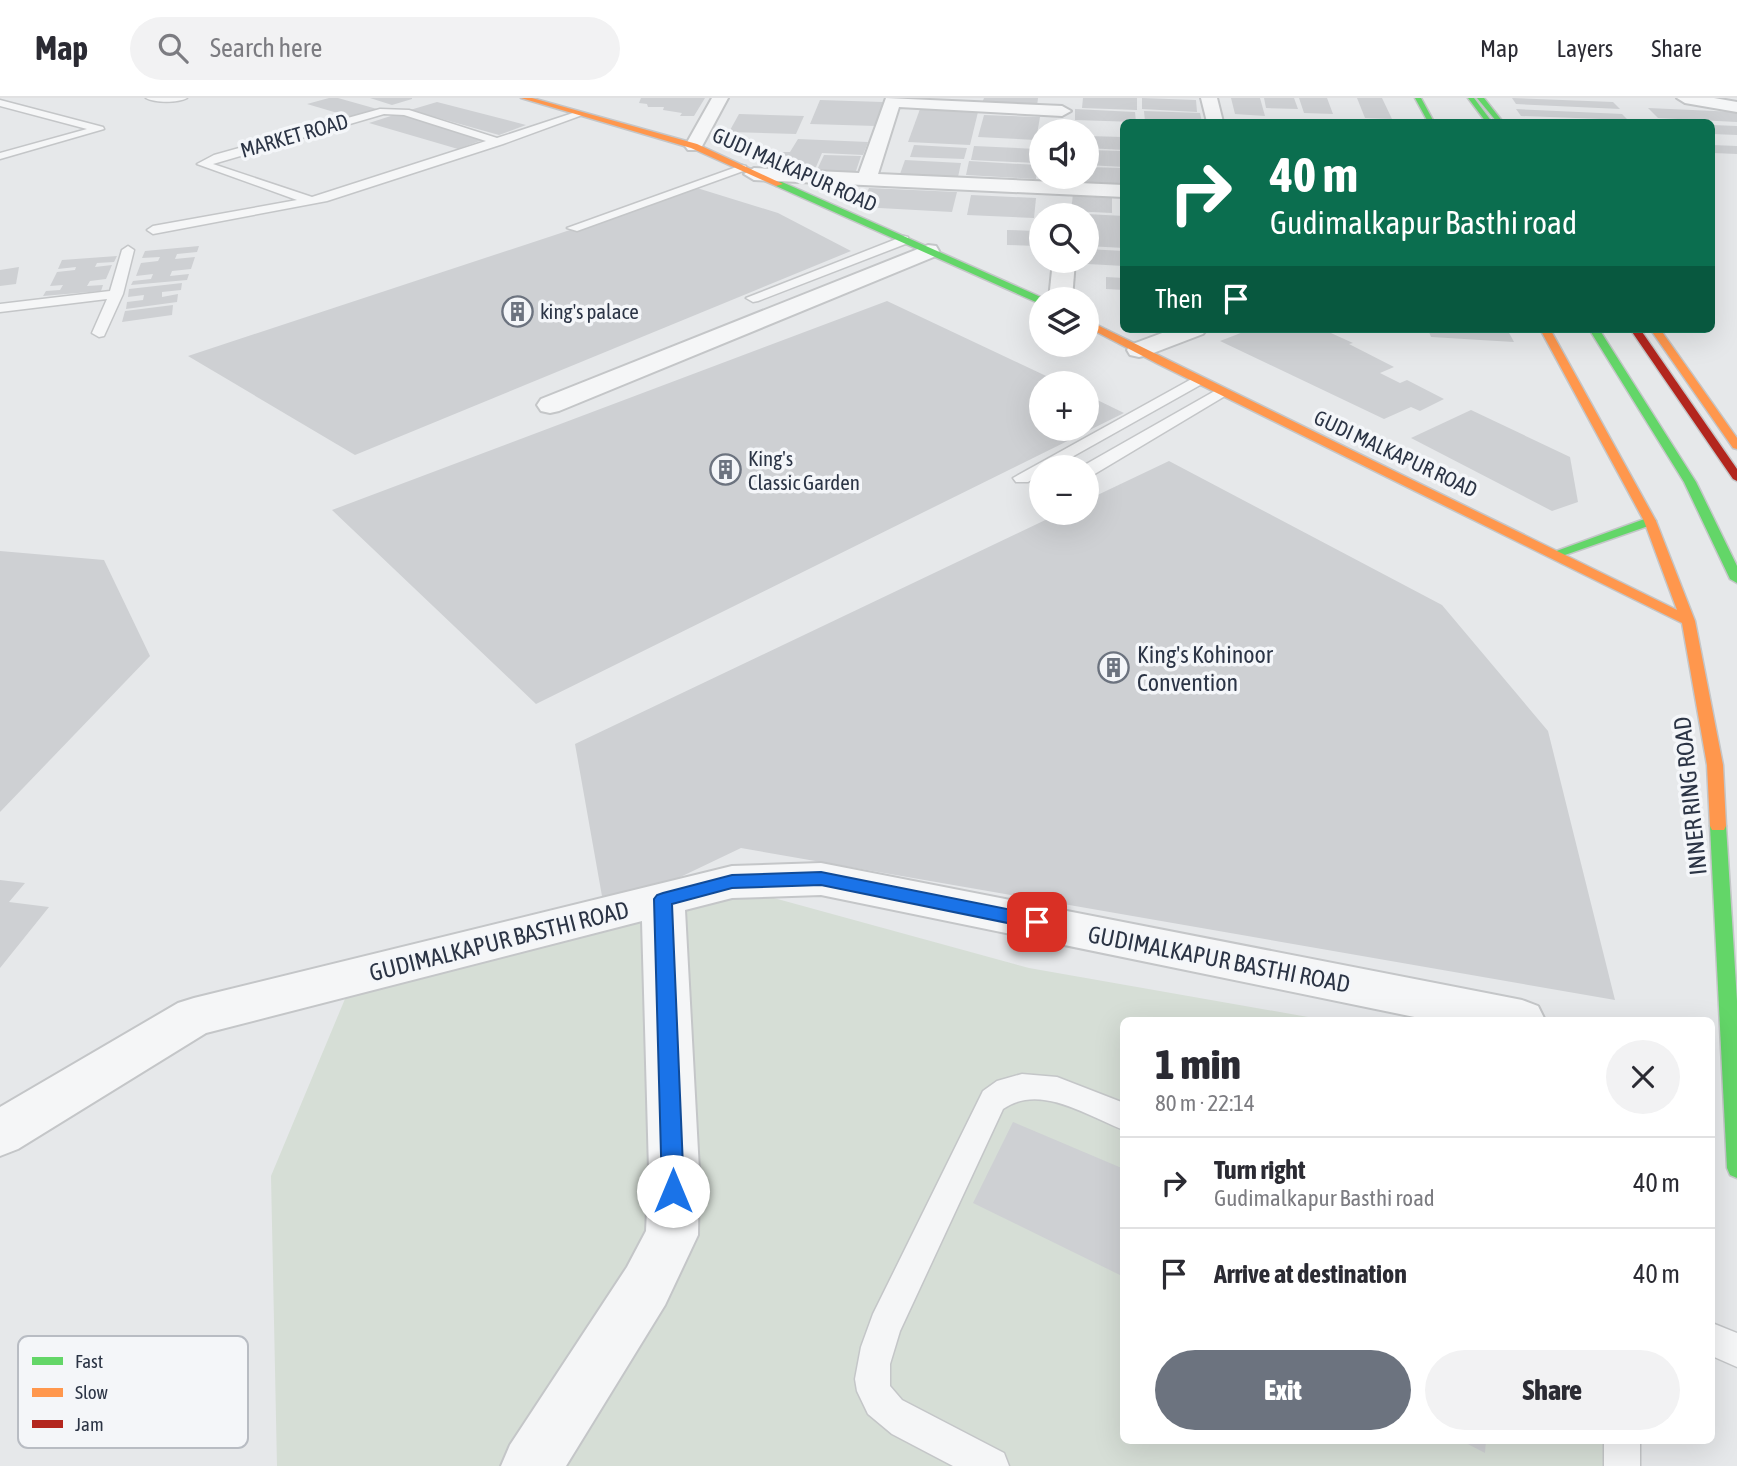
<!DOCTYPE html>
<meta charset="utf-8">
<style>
body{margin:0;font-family:"Asap Condensed",sans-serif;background:#f2f2f3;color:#2b2b33;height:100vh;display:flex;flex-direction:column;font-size:26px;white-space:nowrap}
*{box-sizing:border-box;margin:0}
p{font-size:23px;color:#7c7c81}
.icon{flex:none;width:38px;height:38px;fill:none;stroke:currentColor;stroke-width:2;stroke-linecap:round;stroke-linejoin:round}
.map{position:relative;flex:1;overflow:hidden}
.panel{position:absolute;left:1120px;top:919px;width:595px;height:427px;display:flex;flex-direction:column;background:#fff;border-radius:10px;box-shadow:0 7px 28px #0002}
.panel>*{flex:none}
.hud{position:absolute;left:1120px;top:21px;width:595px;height:214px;border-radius:10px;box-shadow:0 7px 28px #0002;background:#0b6e4f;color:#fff;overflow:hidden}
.controls{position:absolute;left:1029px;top:21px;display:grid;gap:14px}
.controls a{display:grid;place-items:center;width:70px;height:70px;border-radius:50%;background:#fff;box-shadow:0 7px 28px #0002;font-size:35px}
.pin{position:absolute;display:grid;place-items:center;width:60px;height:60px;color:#fff;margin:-30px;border-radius:14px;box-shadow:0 4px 10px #0006}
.me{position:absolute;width:77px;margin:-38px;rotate:0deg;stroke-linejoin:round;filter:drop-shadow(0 0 5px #0008)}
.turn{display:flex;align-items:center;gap:24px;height:147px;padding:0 35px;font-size:32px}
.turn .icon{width:91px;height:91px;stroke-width:2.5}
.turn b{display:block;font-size:49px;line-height:60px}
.then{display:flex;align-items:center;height:66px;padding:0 35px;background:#0003;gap:14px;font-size:26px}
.round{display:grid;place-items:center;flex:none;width:74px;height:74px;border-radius:37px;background:#f2f2f3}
.summary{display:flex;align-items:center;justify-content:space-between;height:119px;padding:0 35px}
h1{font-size:42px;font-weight:800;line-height:52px}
.cta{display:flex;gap:14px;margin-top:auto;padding:14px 35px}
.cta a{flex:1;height:80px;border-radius:42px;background:#6c737f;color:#fff;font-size:28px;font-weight:800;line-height:80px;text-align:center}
.cta a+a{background:#f2f2f3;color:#2b2b33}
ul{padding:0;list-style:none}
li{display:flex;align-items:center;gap:21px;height:91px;padding:0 35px;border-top:2px solid #e1e1e2}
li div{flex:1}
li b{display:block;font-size:26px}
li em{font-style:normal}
header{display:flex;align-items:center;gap:42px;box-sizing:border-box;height:98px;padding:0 35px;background:#fff;border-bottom:2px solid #e1e1e2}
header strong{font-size:33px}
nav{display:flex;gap:38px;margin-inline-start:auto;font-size:24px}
.search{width:490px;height:63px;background:#f2f2f3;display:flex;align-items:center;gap:18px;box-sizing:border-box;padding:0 24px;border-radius:38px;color:#7c7c81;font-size:26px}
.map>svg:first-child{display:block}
.green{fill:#d6ded6}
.building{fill:#ced0d3}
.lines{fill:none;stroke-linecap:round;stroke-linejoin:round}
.lane-casing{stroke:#c4c6c8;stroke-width:3}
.street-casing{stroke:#c4c6c8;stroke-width:4}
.fast-casing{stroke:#c4c6c8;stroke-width:3}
.slow-casing{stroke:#c4c6c8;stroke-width:3}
.jam-casing{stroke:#c4c6c8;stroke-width:3}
.lane{fill:#f5f6f7;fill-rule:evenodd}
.street{fill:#f5f6f7;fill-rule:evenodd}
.fast{fill:#63d668;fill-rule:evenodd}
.slow{fill:#ff974d;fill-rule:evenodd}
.jam{fill:#b3261e;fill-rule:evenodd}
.route{fill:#1a73e8;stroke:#114b97;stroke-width:2}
.labels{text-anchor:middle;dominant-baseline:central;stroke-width:7;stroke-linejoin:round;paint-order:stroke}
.far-street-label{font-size:21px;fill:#2b3445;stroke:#f4f6f9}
.far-poi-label{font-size:21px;fill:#2b3445;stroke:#f4f6f9;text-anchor:start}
.poi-label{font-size:24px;fill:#2b3445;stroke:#f4f6f9;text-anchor:start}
.street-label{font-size:24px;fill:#2b3445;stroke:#f4f6f9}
.key{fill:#f4f6f9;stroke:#b8bcc3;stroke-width:2}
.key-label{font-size:19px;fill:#2b3445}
</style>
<header>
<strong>Map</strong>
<div class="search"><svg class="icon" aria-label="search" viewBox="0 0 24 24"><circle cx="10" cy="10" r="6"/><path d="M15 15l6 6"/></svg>Search here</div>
<nav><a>Map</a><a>Layers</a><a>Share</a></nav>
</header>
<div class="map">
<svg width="1737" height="1368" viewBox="0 0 1737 1368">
<rect width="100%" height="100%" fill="#e6e8ea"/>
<!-- green -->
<path class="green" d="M 759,796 L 1029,870 L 1325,922 L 1124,922 L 1124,1342 L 1635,1342 L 1637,1368 L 277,1368 L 271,1078 L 355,877 Z"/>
<!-- building -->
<g class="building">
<path d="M 329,0 L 338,0 L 377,11 L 351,19 L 307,6 Z"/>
<path d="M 370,0 L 412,0 L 412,1 L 392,7 Z"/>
<path d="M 641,0 L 705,0 L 694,18 L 680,18 L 682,15 L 663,12 L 664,9 L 648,9 L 647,6 L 639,5 Z"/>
<path d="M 984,0 L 1038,0 L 1037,8 L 982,5 Z"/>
<path d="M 1083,0 L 1137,0 L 1137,12 L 1082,10 Z"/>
<path d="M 1142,0 L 1196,2 L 1197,14 L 1142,11 Z"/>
<path d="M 1231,0 L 1260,0 L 1265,18 L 1235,16 Z"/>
<path d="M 1264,0 L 1294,0 L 1298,11 L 1266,10 Z"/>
<path d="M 1299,0 L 1327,0 L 1333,16 L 1304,15 Z"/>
<path d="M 1357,0 L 1382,0 L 1392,21 L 1365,20 Z"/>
<path d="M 1512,0 L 1613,4 L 1620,11 L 1516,6 Z"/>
<path d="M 820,2 L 883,4 L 876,28 L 810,26 Z"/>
<path d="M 437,4 L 526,27 L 499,37 L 410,12 Z"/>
<path d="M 1648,10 L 1737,14 L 1737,24 L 1658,20 Z"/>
<path d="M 920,11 L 978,14 L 970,47 L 908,44 Z"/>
<path d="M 1075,11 L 1135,14 L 1136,24 L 1075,22 Z"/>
<path d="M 1516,11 L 1622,16 L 1628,22 L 1521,18 Z"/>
<path d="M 1144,13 L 1200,15 L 1202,24 L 1145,24 Z"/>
<path d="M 397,16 L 485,41 L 458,51 L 369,25 Z"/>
<path d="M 739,16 L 804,18 L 796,36 L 729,34 Z"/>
<path d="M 984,17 L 1040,19 L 1036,42 L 978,39 Z"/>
<path d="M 1712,27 L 1737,28 L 1737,37 L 1712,36 Z"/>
<path d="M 1087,38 L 1124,39 L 1124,52 L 1087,50 Z"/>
<path d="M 798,41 L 868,44 L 863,57 L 822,55 L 816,69 L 766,67 L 773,54 L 790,54 Z"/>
<path d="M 914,47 L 967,50 L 964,61 L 910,59 Z"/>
<path d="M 1712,47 L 1737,48 L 1737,56 L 1713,55 Z"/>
<path d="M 974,48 L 1037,51 L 1035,65 L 971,62 Z"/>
<path d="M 1087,52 L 1124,53 L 1124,69 L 1087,67 Z"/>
<path d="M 824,57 L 861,58 L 855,76 L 816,74 Z"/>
<path d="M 905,62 L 961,65 L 958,79 L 900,76 Z"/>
<path d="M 969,63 L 1037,67 L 1036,81 L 966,77 Z"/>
<path d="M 1087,69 L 1124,70 L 1124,86 L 1072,83 L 1072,79 L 1087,79 Z"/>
<path d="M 697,90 L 778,115 L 851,153 L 355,357 L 188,258 Z"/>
<path d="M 869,90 L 957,94 L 952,114 L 861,109 Z"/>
<path d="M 1073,96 L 1112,98 L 1112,115 L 1071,113 Z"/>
<path d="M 971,97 L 1036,100 L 1034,120 L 967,117 Z"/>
<path d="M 1087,116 L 1124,118 L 1124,150 L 1087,148 Z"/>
<path d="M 1007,132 L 1037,133 L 1037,148 L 1007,147 Z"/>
<path d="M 199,148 L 197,154 L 177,156 L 175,161 L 195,159 L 191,171 L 172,173 L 170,178 L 189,176 L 187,182 L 131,187 L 133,183 L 151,181 L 153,176 L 136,178 L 141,165 L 158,163 L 160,159 L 142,160 L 145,153 Z"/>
<path d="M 1087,151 L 1124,153 L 1124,168 L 1069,165 L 1069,163 L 1087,163 Z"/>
<path d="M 117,158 L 114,164 L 97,165 L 95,169 L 112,167 L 106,181 L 90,183 L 87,188 L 103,187 L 101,193 L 43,198 L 46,193 L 60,192 L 63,187 L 50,188 L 57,174 L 75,172 L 76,169 L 58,171 L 62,162 Z"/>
<path d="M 19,169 L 16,186 L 0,188 L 0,172 Z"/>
<path d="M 1106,179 L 1124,180 L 1124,192 L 1106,191 Z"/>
<path d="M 182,185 L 181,192 L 162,194 L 162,199 L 178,196 L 177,204 L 126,211 L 127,204 L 143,202 L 144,197 L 128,199 L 129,191 Z"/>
<path d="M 887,203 L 1061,285 L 1041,285 L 1041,331 L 1087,331 L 1087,297 L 1124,315 L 536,606 L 332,412 Z"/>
<path d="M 173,207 L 172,217 L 122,224 L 125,213 Z"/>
<path d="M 1251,231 L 1322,231 L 1353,245 L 1349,246 L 1394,269 L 1380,275 L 1400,285 L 1407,282 L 1444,301 L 1420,313 L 1411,309 L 1384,321 L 1220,243 Z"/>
<path d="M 1428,231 L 1507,231 L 1514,244 L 1431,239 Z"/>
<path d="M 1471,312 L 1570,359 L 1578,404 L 1552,413 L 1411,340 Z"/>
<path d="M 1169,363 L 1442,507 L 1548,633 L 1615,902 L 741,750 L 605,815 L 575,646 L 1060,415 L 1087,415 L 1087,402 Z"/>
<path d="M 0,453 L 104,462 L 150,558 L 0,714 Z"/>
<path d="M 0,782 L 25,785 L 9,804 L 49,809 L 0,870 Z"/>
<path d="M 1013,1024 L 1124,1071 L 1124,1179 L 973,1105 Z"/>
<path d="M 1460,1342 L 1486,1342 L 1485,1355 Z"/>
</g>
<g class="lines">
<defs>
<g id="lane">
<path d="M 146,0 L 187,0 C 178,5 155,5 146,0 Z"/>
<path d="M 0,2 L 103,29 L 104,31 L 0,61 L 0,55 L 87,31 L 0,8 Z"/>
<path d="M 380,11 L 409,12 L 497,40 L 576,14 L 585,16 L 503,46 L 327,103 L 153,136 L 147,132 L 153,128 L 297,102 L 197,66 L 214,57 ZM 384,16 L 404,17 L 486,43 L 312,99 L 213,66 Z"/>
<path d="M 742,67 L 746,68 L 746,72 L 577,133 L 567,130 Z"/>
<path d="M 904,138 L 908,139 L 908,145 L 758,203 L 753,204 L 746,200 Z"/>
<path d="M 128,148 L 134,152 L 123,196 L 104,238 L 99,239 L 92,235 L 107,201 L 0,214 L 0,206 L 110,193 L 122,152 Z"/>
<path d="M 1197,278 L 1202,280 L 1205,283 L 1202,286 L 1054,369 L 1041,369 L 1041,376 L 1028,384 L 1016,384 L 1013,380 Z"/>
<path d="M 1220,290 L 1228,295 L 1225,298 L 1093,377 L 1087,378 L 1087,369 L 1081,369 Z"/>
<path d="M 1022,976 L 1057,979 L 1124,1005 L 1124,1032 C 1087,1018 1040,985 1003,1011 L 900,1233 L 890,1266 L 890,1288 L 902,1302 L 1004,1355 L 1009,1368 L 953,1368 L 892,1336 L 868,1316 L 857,1293 L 855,1281 L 861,1249 L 873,1216 L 983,993 L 997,983 Z"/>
<path d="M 1712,1225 L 1737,1235 L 1737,1269 L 1712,1258 Z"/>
<rect x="1604" y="1342" width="36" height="26"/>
</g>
<g id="street">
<path d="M 712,0 L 728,0 L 700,52 L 688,52 L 685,48 Z"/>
<path d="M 886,0 L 1062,8 L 1071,13 L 1062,18 L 899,9 L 878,76 L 1124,87 L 1124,99 L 754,82 L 744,76 L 754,70 L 859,75 Z"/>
<path d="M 1201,0 L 1217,0 L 1223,24 L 1207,24 Z"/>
<path d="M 1677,0 L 1714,0 L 1737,4 L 1737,14 L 1685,5 Z"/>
<path d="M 928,147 L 936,148 L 939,153 L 936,158 L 559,313 L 550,315 L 541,313 L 537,307 L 541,301 Z"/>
<path d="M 1053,163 L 1075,163 L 1072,201 L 1049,201 Z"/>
<path d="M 1173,231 L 1207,231 L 1203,236 L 1148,257 L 1139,259 L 1130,257 L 1127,252 L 1130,247 Z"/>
<path d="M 821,765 L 1522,902 L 1538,908 L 1545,922 L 1429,922 L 821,797 L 732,800 L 685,812 L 699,1072 L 698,1137 L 665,1207 L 566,1368 L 501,1368 L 510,1347 L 627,1169 L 646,1133 L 649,1072 L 642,823 L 206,935 L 18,1051 L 0,1058 L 0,1009 L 178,905 L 194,900 L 732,768 Z"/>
</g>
<g id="fast">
<path d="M 1415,0 L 1421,0 L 1434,24 L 1428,24 Z"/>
<path d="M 1468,0 L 1474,0 L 1492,24 L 1486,24 Z"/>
<path d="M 1477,0 L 1484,0 L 1503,24 L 1497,24 Z"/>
<path d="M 779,84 L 782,84 L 1045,201 L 1041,201 L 1041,206 L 1038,205 L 776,88 Z"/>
<path d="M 1589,231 L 1599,231 L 1696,384 L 1737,468 L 1737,485 L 1730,481 L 1684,384 Z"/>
<path d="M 1650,419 L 1656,423 L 1654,426 L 1562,458 L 1557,459 L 1551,455 Z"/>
<path d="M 1718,722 L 1724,724 L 1726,728 L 1737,903 L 1737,1080 L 1730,1077 L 1727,1070 L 1710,728 L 1712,724 Z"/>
</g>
<g id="slow">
<path d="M 521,0 L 532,0 L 697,46 L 783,86 L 776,88 L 691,50 Z"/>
<path d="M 1087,222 L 1677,512 L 1644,423 L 1540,231 L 1550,231 L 1656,423 L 1695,523 L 1723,667 L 1726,728 L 1724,732 L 1712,732 L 1710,728 L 1707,667 L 1682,525 L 1158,266 L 1087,229 Z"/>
<path d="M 1650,231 L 1660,231 L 1737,340 L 1737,351 L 1733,350 Z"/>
</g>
<path id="jam" d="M 1630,231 L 1640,231 L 1737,371 L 1737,383 L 1733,381 Z"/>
</defs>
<!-- lane casing -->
<use href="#lane" class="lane-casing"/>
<!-- street casing -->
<use href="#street" class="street-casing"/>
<!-- fast casing -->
<use href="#fast" class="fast-casing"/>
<!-- slow casing -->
<use href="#slow" class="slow-casing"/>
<!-- jam casing -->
<use href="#jam" class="jam-casing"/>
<!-- lane -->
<use href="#lane" class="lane"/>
<!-- street -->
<use href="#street" class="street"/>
<!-- fast -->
<use href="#fast" class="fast"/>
<!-- slow -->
<use href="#slow" class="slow"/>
<!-- jam -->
<use href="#jam" class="jam"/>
</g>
<!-- route -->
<path class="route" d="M 821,774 L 1037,817 L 1043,819 L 1046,824 L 1043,829 L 1037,831 L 821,787 L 732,790 L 672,806 L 684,1093 L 681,1101 L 673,1104 L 666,1101 L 662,1093 L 654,801 L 657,797 L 663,795 L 732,777 Z"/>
<!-- icons -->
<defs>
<symbol id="building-ring" viewBox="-11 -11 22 22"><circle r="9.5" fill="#f4f6f9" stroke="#6c737f" stroke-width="1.5"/><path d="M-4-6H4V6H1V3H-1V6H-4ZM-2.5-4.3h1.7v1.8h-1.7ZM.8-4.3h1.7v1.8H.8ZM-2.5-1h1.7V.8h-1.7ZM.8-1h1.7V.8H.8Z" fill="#6c737f"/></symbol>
</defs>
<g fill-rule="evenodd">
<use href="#building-ring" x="500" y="196" width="35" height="35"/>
<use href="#building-ring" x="708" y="354" width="35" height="35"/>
<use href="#building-ring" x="1096" y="552" width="35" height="35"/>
</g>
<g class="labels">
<!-- far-street labels -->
<g class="far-street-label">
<text transform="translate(294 37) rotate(-16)">MARKET ROAD</text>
<text transform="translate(795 71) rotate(24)">GUDI MALKAPUR ROAD</text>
<text transform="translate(1396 355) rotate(25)">GUDI MALKAPUR ROAD</text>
</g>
<!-- far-poi labels -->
<g class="far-poi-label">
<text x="540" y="213">king's palace</text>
<text x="748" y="360">King's<tspan x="748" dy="24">Classic Garden</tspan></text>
</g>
<!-- poi labels -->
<g class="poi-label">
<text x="1137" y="556">King's Kohinoor<tspan x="1137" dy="28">Convention</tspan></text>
</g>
<!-- street labels -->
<g class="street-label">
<text transform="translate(1690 698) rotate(-96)">INNER RING ROAD</text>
<text transform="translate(499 843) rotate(-14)">GUDIMALKAPUR BASTHI ROAD</text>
<text transform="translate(1219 861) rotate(11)">GUDIMALKAPUR BASTHI ROAD</text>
</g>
</g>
<!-- legend -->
<rect x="18" y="1238" width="230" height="112" rx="10" class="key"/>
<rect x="32" y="1259" width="31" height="8" fill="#63d668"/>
<rect x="32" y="1290" width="31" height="9" fill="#ff974d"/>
<rect x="32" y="1322" width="31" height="8" fill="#b3261e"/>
<g class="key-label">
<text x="75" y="1270">Fast</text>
<text x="75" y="1301">Slow</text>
<text x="75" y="1333">Jam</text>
</g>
</svg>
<div class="controls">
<a><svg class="icon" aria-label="sound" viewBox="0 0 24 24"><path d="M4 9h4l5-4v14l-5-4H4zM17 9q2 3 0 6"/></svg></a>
<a><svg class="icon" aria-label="search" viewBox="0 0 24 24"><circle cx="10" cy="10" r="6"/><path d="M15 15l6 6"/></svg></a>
<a><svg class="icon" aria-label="layers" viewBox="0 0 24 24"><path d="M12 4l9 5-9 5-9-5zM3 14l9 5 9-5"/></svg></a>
<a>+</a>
<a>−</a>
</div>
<div class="pin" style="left:1037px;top:824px;background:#d93025"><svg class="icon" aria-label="arrive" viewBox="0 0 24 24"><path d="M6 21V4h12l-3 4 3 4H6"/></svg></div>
<svg class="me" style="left:673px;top:1093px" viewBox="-20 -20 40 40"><circle r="19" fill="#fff"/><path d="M0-13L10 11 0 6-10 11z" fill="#1a73e8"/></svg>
<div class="hud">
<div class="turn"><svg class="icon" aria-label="right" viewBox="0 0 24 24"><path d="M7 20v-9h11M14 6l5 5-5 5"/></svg><div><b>40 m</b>Gudimalkapur Basthi road</div></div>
<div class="then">Then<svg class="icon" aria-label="arrive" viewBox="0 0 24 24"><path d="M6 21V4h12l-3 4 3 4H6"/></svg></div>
</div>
<section class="panel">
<div class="summary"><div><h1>1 min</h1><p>80 m · 22:14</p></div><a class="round"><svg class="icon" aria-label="close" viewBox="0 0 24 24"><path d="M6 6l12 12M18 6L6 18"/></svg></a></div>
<ul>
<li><svg class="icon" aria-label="right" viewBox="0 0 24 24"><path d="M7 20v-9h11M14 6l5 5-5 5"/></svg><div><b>Turn right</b><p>Gudimalkapur Basthi road</p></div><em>40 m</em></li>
<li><svg class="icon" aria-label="arrive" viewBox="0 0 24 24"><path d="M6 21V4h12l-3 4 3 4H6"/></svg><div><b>Arrive at destination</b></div><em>40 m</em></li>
</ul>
<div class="cta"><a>Exit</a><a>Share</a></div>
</section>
</div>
